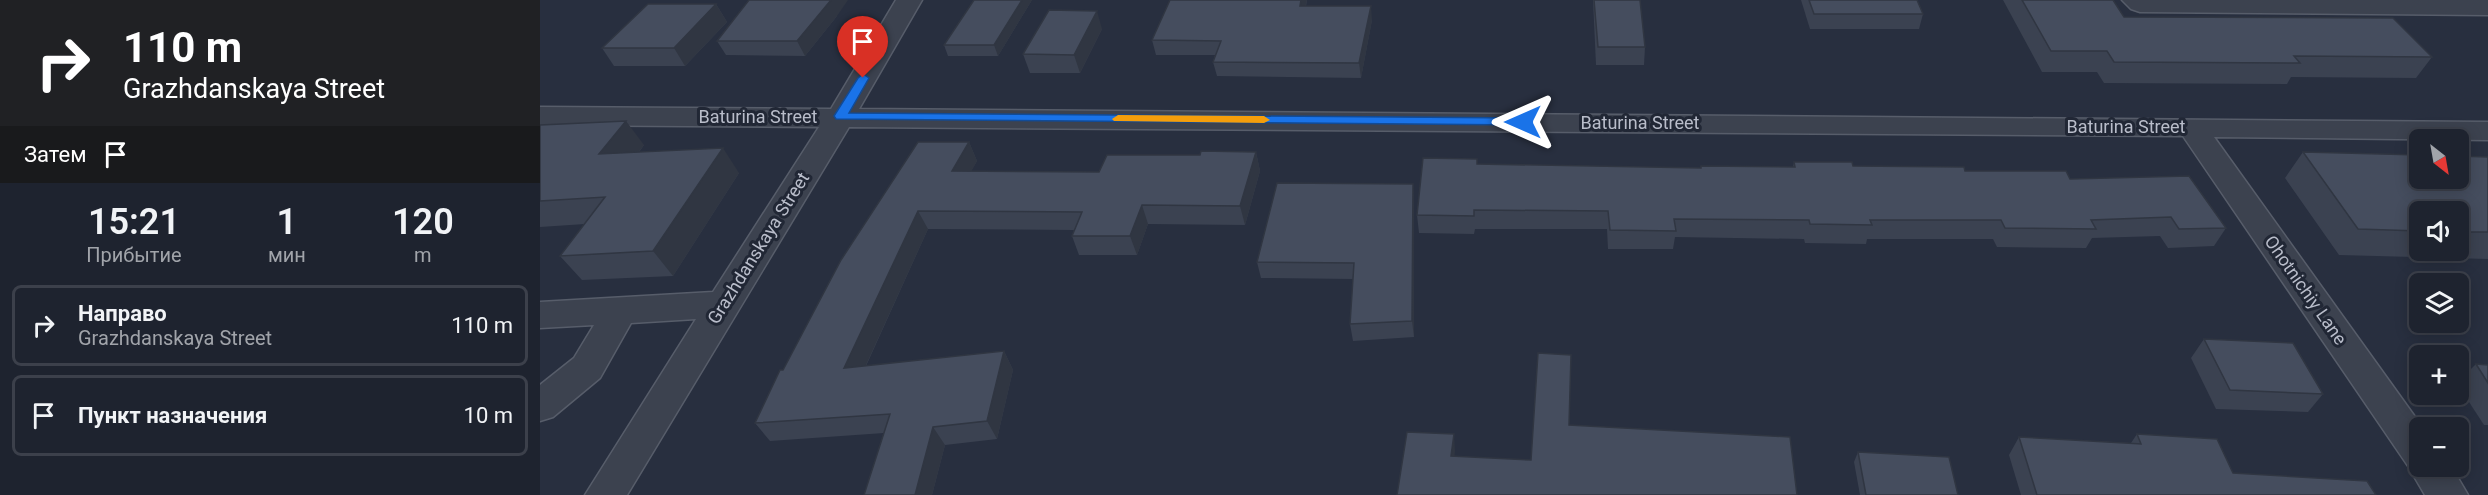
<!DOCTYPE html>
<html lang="ru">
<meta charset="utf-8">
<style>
body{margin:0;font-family:Roboto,sans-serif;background:#2b2f3b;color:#f1f3f6;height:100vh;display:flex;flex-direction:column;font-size:22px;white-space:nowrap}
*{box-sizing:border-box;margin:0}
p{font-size:20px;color:#a1a4aa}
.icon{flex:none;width:33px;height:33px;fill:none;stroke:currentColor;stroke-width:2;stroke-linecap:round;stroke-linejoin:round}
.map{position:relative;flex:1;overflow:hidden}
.details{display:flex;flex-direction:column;background:#1e232f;width:540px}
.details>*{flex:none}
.banner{background:#202124;color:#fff;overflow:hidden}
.needle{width:39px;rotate:149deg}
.controls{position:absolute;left:1869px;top:129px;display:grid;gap:12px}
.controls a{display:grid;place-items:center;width:60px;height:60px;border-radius:9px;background:#1e232f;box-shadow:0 3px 15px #0003,0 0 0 2px #3c404b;font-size:30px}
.pin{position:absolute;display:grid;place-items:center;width:51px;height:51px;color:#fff;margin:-62px -26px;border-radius:50% 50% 50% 0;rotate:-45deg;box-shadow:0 0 6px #0007}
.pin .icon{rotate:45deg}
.me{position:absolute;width:66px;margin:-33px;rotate:270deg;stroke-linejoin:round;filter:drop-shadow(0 0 4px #0008)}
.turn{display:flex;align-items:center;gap:21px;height:126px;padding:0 24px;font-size:27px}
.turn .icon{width:78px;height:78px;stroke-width:2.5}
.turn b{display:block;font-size:42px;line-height:51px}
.then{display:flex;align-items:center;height:57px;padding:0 24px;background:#0003;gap:12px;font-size:22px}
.eta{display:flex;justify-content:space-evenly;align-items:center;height:102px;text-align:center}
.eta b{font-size:36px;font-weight:600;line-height:42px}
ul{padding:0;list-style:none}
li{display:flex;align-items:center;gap:18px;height:81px;margin:0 12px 9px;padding:0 12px;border:3px solid #3c404b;border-radius:9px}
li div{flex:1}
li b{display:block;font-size:22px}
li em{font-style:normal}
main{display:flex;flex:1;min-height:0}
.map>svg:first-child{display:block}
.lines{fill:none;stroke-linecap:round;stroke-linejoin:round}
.minor-casing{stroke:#575d6a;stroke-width:3}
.minor{fill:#3c424f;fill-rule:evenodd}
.wall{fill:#3b4251;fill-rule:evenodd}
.shaded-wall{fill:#303642}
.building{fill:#454d5e;stroke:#303642;stroke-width:1.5}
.route{fill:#1a73e8;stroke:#114b97;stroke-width:1.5}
.slow{fill:#f59e0b}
.labels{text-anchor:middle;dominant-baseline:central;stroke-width:6;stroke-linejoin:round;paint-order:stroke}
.street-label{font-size:18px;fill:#b9bdca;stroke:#212735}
</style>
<main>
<section class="details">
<div class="banner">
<div class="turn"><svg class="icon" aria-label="right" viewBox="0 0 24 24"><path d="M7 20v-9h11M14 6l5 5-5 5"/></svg><div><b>110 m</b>Grazhdanskaya Street</div></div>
<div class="then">Затем<svg class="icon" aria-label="arrive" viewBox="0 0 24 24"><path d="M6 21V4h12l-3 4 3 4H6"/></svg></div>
</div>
<div class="eta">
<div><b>15:21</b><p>Прибытие</p></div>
<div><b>1</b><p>мин</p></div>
<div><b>120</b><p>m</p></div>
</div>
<ul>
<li><svg class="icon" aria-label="right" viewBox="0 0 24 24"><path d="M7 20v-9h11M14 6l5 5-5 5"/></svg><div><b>Направо</b><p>Grazhdanskaya Street</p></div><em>110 m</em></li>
<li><svg class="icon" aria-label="arrive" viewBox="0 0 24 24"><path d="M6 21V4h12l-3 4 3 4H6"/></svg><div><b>Пункт назначения</b></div><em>10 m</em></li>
</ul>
</section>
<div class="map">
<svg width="1948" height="495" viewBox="0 0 1948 495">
<rect width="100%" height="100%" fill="#282f3f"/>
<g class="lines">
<defs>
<g id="minor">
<path d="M 356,0 L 382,0 L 319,109 L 1948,122 L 1948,140 L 1674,137 L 1883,428 L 1880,428 L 1880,466 L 1911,466 L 1928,495 L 1885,495 L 1868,466 L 1643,136 L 309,127 L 87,495 L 45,495 L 156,319 L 91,323 L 60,378 L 13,417 L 0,421 L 0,385 L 34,358 L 54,325 L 0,328 L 0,302 L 173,292 L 279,127 L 0,125 L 0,107 L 291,109 Z"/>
<path d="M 1582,0 L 1948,0 L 1948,15 L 1600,12 L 1591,9 Z"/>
</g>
</defs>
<!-- minor casing -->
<use href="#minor" class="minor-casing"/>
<!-- minor -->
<use href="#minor" class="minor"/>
</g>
<!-- wall -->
<g class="wall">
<path d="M 492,0 L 458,56 L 408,56 L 404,45 Z"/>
<path d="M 630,0 L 767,0 L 766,6 L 832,20 L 821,78 L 677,76 L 673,62 L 675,55 L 616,55 L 612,40 Z"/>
<path d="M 1053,0 L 1100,0 L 1105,47 L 1104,65 L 1056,65 Z"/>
<path d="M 1261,0 L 1377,0 L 1383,14 L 1379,29 L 1270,29 Z"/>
<path d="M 1463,0 L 1573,0 L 1584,17 L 1892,57 L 1876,78 L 1751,77 L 1747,84 L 1564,83 L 1557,72 L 1502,72 Z"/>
<path d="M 176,4 L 187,22 L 145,66 L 74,66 L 62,48 Z"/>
<path d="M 297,16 L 265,56 L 186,55 L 177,41 Z"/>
<path d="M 562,29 L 540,73 L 490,73 L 483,54 Z"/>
<path d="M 0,125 L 104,145 L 99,152 L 199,173 L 133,276 L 42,280 L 20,256 L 45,224 L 0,227 Z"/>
<path d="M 429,142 L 437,161 L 431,171 L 559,172 L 660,155 L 716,152 L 720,171 L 705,225 L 608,224 L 597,255 L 539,255 L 532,236 L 534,230 L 388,229 L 326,366 L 464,351 L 473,370 L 457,439 L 405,445 L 392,495 L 324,495 L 344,433 L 230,441 L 215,423 L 243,370 Z"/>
<path d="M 1763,152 L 1948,157 L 1948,259 L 1799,255 L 1745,178 ZM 1880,212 L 1918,212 L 1918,250 L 1880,250 Z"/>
<path d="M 937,159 L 937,164 L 1160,168 L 1161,166 L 1253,167 L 1254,162 L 1313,166 L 1425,171 L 1530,179 L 1686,228 L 1674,246 L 1628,248 L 1620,236 L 1552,238 L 1546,248 L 1457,247 L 1453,239 L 1327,239 L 1326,244 L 1265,243 L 1264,239 L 1135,237 L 1133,249 L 1068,249 L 1067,229 L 935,229 L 934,234 L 879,233 L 877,215 Z"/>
<path d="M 874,201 L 874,337 L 813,341 L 810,324 L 813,279 L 721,278 L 717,262 Z"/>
<path d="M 1664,339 L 1783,394 L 1768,412 L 1676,409 L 1651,358 Z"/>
<path d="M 1936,364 L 1948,365 L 1948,425 L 1944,425 L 1918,385 L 1918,382 Z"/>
<path d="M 1597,434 L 1693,473 L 1836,495 L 1481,495 L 1469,455 L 1479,437 L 1591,443 Z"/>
<path d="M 1318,452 L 1418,495 L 1320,495 L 1314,462 Z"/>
</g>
<!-- shaded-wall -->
<g class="shaded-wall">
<path d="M 291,0 L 308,0 L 297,16 L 265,56 L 257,41 Z"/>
<path d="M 482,0 L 492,0 L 458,56 L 454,45 Z"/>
<path d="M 761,0 L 767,0 L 762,20 L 760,6 Z"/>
<path d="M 176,4 L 187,22 L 145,66 L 134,48 Z"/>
<path d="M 831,6 L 832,20 L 821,78 L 819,63 Z"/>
<path d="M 557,11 L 562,29 L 540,73 L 534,55 Z"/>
<path d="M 86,121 L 104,145 L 78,179 L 59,154 Z"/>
<path d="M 429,142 L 437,161 L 421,190 L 412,171 Z"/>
<path d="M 183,148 L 199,173 L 133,276 L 113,251 Z"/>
<path d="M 716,152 L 720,171 L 705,225 L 700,206 Z"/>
<path d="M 873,184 L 874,201 L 874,337 L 872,321 Z"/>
<path d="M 602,205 L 608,224 L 597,255 L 590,236 Z"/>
<path d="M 378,211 L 388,229 L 316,387 L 304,368 Z"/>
<path d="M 464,351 L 473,370 L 457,439 L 447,421 Z"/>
<path d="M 393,427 L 405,445 L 392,495 L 375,495 Z"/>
<path d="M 914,434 L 915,451 L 913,473 L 911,456 Z"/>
</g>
<!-- building -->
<g class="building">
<path d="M 209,0 L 291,0 L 257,41 L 177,41 Z"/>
<path d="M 434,0 L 482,0 L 454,45 L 404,45 Z"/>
<path d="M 630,0 L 761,0 L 760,6 L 831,6 L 819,63 L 673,62 L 681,41 L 612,40 Z"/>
<path d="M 1054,0 L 1100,0 L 1105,47 L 1058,47 Z"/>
<path d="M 1269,0 L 1377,0 L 1383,14 L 1274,14 Z"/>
<path d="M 1482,0 L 1573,0 L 1584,17 L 1853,18 L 1892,57 L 1754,56 L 1760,63 L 1574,62 L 1567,51 L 1511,51 Z"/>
<path d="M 108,4 L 176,4 L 134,48 L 62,48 Z"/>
<path d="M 509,10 L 557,11 L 534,55 L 483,54 Z"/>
<path d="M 86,121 L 59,154 L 183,148 L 113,251 L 20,256 L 65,197 L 0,201 L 0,125 Z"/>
<path d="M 378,142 L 429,142 L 412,171 L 559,172 L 567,155 L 660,155 L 661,151 L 716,152 L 700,206 L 602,205 L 590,236 L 532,236 L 542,212 L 378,211 L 304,368 L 464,351 L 447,421 L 393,427 L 375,495 L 324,495 L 350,414 L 215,423 L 240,370 L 243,370 L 301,260 Z"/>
<path d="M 1763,152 L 1880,155 L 1880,178 L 1918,178 L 1918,156 L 1948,157 L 1948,232 L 1918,232 L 1918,212 L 1880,212 L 1880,231 L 1818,229 Z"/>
<path d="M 883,158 L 937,159 L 937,164 L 1161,168 L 1161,166 L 1255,167 L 1254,162 L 1312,162 L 1313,166 L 1424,167 L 1425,171 L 1526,171 L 1530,179 L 1649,176 L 1686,228 L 1639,229 L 1631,217 L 1551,220 L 1556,229 L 1465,228 L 1461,220 L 1330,220 L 1332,225 L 1270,224 L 1269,220 L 1134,219 L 1136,231 L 1070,230 L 1068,211 L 934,210 L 934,216 L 877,215 Z"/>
<path d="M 737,183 L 873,184 L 872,321 L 810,324 L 814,263 L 717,262 Z"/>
<path d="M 1664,339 L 1753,343 L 1783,394 L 1690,390 Z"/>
<path d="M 998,353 L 1031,355 L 1029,425 L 1250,437 L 1257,495 L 857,495 L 867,432 L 914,434 L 911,456 L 991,460 Z"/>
<path d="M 1936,364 L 1948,365 L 1948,383 Z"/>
<path d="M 1597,434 L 1677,439 L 1693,473 L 1827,481 L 1836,495 L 1497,495 L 1479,437 L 1601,444 Z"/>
<path d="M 1318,452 L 1409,457 L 1418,495 L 1326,495 Z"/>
</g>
<!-- route -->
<path class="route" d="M 323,74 L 329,78 L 309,113 L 983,118 L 989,122 L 983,125 L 296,119 L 294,116 L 318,78 Z"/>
<!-- slow -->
<path class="slow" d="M 578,115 L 724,116 L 730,120 L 724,123 L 574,121 L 572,119 Z"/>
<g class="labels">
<!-- street labels -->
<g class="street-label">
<text x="218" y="116">Baturina Street</text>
<text x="1100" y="122">Baturina Street</text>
<text x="1586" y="126">Baturina Street</text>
<text transform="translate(218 248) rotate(-58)">Grazhdanskaya Street</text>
<text transform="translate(1766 290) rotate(55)">Ohotnichiy Lane</text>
</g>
</g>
</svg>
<div class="controls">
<a><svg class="needle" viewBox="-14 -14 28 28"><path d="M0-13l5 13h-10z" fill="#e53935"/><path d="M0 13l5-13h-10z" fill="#a1a4aa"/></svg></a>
<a><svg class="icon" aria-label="sound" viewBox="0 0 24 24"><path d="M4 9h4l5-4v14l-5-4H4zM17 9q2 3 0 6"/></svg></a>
<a><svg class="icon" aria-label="layers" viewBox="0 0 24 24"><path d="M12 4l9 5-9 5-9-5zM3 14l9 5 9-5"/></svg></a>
<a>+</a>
<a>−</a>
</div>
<div class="pin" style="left:323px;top:78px;background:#d93025"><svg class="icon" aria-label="arrive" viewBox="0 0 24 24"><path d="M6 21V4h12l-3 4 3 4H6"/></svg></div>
<svg class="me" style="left:983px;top:122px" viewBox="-20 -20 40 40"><path d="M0-17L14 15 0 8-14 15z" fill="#1a73e8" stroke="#fff" stroke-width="4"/></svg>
</div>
</main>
